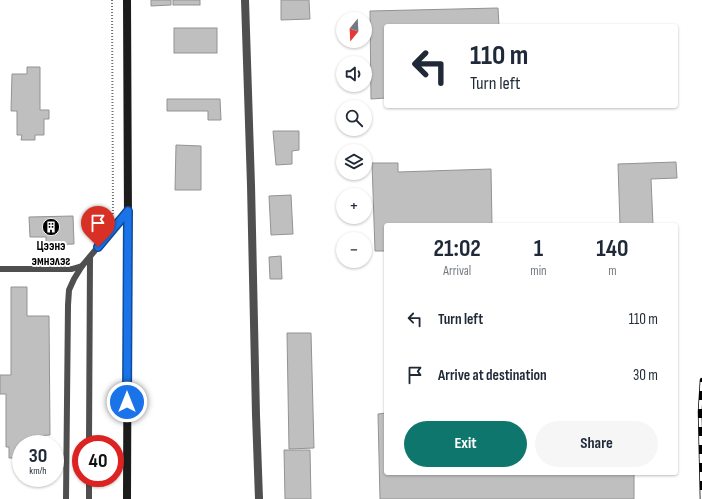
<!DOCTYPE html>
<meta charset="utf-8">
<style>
body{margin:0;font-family:"Sofia Sans Condensed",sans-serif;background:#f6f6f7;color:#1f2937;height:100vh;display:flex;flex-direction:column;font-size:15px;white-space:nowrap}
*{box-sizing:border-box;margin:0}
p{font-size:13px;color:#747a83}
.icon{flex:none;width:22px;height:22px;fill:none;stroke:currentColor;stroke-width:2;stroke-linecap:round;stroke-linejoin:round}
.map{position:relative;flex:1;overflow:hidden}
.sheet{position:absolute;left:384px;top:223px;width:294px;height:252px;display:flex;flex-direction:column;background:#fff;border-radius:4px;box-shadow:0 1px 3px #0004}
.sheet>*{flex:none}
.hud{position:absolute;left:384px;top:24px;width:294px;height:84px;border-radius:4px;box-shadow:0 1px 3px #0004;background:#fff;color:#1f2937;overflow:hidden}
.needle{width:26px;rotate:198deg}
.fabs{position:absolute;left:336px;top:12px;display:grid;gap:8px}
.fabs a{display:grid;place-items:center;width:36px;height:36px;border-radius:50%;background:#fff;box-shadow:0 1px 3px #0004;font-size:20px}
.speed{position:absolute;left:12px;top:435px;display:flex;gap:8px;font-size:20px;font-weight:700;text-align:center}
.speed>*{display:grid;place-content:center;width:52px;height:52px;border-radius:50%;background:#fff;box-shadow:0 1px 3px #0004;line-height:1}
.speed small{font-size:10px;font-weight:400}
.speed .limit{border:6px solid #d22;background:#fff;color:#111}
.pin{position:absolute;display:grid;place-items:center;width:34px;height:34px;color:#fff;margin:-41px -17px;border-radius:50% 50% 50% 0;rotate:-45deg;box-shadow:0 0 4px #0007}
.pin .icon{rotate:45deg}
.me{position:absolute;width:44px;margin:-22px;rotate:0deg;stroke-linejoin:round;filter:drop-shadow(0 0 3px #0008)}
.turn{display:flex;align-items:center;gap:14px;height:84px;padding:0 20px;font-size:18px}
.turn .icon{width:52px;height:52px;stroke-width:2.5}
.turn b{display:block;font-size:28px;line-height:34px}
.eta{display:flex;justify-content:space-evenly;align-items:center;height:68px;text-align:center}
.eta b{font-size:24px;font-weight:700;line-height:28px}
.primary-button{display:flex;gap:8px;margin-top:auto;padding:8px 20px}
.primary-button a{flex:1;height:46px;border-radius:24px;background:#0f766e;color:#fff;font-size:16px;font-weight:700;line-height:46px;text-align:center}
.primary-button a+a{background:#f6f6f7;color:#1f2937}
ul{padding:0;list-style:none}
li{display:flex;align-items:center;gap:12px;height:56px;padding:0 20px}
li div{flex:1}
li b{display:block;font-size:15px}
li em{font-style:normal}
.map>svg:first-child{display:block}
.building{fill:#bfbfbf;stroke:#939393}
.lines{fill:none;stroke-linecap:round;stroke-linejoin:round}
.path{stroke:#717171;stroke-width:2;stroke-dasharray:1 2;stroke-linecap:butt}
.lane{stroke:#4f4f4f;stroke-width:6}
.street{stroke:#4f4f4f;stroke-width:8}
.secondary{stroke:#1c1c1c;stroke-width:8}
.rail-casing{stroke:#000;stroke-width:4.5}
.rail{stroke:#fff;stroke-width:3;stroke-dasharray:9;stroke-linecap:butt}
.route-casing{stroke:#114b97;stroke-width:10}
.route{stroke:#1a73e8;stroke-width:7}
.labels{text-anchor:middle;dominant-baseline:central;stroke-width:4;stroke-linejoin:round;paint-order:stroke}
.poi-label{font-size:13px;font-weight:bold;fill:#000;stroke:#fff}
</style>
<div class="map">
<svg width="702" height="499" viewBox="0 0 702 499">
<rect width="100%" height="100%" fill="#fff"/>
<!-- building -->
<g class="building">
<path d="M 151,0 L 171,0 L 171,5 L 151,6 Z"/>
<rect x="173" y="0" width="27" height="5"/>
<path d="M 281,0 L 309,0 L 310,19 L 281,20 Z"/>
<path d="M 498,8 L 499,26 L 386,26 L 386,98 L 371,99 L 370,11 Z"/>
<rect x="174" y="28" width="43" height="25"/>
<path d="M 27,67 L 40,67 L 40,110 L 49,110 L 49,119 L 44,119 L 44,135 L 35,135 L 35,140 L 21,140 L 22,135 L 17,135 L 17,111 L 11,111 L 12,74 L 27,74 Z"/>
<path d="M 167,99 L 220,99 L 221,120 L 208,120 L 208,111 L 167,111 Z"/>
<path d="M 273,131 L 299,131 L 299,150 L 292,151 L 292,164 L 276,165 Z"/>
<path d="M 176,145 L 201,146 L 201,190 L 175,190 Z"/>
<path d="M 676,162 L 677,178 L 651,179 L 653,225 L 620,225 L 618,164 Z"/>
<path d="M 372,163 L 398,163 L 398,172 L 491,169 L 492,225 L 386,225 L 386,251 L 375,251 Z"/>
<path d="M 291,195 L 293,234 L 271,235 L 269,196 Z"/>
<path d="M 73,216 L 74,244 L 46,245 L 46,237 L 30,237 L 29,217 Z"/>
<path d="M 281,256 L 282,279 L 270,279 L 269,257 Z"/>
<path d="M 11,287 L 27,287 L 27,316 L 49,316 L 50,435 L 34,436 L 34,444 L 21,444 L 21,458 L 9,458 L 9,447 L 6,447 L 6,394 L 0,394 L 0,375 L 11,375 Z"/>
<path d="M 287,333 L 311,333 L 314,448 L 289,449 Z"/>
<path d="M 386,413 L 386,473 L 634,473 L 634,499 L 380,499 L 378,414 Z"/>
<path d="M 284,450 L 310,450 L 311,499 L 285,499 Z"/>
</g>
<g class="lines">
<!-- path -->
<path class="path" d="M 112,0 L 113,215"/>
<!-- lane -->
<g class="lane">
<path d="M 0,269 L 72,269 L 82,266"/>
<path d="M 89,444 L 90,257"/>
<path d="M 66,499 L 68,305 L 69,290 L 74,279 L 82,266 L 128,211"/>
<path d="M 89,499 L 89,478"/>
</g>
<!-- street -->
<path class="street" d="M 245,0 L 251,185 L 256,415 L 259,499"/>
<!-- secondary -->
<path class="secondary" d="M 127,499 L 128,220 L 127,0"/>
<defs>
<path id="rail" d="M 702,499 L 700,412 L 702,380"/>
</defs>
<!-- rail casing -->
<use href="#rail" class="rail-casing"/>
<!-- rail -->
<use href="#rail" class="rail"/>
</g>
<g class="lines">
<defs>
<path id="route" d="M 98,247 L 128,211 L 127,402"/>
</defs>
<!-- route casing -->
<use href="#route" class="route-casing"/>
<!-- route -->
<use href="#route" class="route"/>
</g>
<!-- icons -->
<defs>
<symbol id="building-disc" viewBox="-11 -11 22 22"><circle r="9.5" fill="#000" stroke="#fff"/><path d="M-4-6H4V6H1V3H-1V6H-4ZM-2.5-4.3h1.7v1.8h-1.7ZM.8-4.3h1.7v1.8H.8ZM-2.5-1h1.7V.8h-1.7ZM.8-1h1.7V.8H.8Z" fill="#fff"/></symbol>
</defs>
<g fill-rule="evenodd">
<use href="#building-disc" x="41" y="217" width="20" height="20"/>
</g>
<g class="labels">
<!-- poi labels -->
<g class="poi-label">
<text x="51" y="246">Цээнэ<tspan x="51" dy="15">эмнэлэг</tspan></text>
</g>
</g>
</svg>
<div class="fabs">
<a><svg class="needle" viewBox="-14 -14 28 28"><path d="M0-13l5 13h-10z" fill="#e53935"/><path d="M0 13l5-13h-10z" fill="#747a83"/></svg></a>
<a><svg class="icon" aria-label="sound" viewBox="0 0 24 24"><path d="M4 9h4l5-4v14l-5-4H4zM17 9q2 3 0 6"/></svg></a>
<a><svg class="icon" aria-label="search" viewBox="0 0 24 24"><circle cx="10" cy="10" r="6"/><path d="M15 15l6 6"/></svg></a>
<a><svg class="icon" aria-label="layers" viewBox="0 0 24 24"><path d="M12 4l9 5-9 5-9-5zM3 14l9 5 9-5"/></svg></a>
<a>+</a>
<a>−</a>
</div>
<div class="speed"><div>30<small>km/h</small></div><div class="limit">40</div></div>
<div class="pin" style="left:98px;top:247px;background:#d93025"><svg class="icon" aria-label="arrive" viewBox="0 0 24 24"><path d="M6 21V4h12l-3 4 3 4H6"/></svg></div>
<svg class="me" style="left:127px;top:402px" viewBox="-20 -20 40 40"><circle r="17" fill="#1a73e8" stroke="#fff" stroke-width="3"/><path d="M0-11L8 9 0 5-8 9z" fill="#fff"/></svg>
<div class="hud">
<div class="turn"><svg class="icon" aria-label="left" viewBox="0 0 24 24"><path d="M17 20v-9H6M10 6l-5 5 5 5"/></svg><div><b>110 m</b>Turn left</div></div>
</div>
<section class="sheet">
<div class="eta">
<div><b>21:02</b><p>Arrival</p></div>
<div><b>1</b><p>min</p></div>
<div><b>140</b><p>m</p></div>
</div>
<ul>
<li><svg class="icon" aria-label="left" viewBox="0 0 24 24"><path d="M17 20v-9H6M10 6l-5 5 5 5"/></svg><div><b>Turn left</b></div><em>110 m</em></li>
<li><svg class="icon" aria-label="arrive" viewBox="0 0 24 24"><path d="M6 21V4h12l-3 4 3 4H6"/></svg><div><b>Arrive at destination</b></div><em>30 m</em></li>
</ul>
<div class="primary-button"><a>Exit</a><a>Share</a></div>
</section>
</div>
